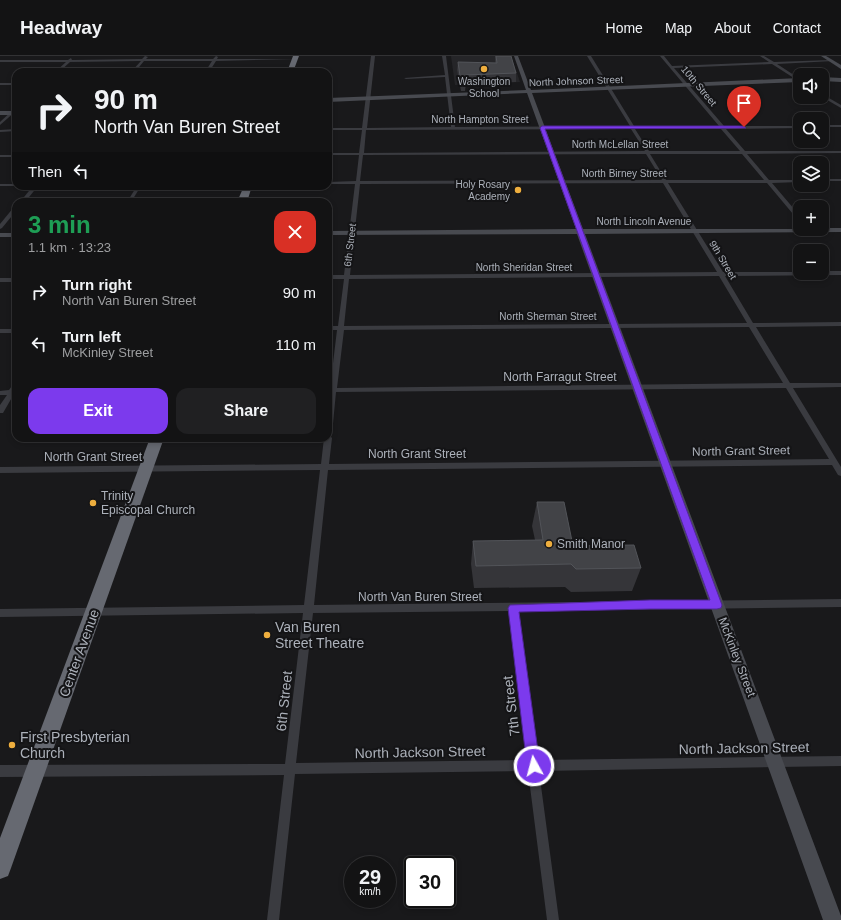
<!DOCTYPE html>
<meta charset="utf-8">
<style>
body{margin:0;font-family:Arial,sans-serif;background:#202022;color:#f1f3f6;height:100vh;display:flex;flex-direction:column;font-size:15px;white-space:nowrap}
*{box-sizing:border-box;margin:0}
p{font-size:13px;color:#9d9ea0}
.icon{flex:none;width:22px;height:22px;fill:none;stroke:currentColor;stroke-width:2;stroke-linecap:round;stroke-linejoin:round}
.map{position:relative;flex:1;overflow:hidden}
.drawer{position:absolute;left:12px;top:142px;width:320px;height:244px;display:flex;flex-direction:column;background:#131314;border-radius:12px;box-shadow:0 2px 6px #0003,0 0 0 1px #323234}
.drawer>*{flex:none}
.top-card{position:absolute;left:12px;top:12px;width:320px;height:122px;border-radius:12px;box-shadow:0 2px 6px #0003,0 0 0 1px #323234;background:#131314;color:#f1f3f6;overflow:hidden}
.tools{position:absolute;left:793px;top:12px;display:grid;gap:8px}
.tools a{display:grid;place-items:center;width:36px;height:36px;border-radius:8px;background:#131314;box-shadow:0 2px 6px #0003,0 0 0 1px #323234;font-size:20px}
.speed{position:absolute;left:344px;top:800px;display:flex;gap:8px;font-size:20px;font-weight:700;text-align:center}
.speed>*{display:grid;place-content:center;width:52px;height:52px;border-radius:50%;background:#131314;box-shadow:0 2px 6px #0003,0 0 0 1px #323234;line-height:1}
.speed small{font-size:10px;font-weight:400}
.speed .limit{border:2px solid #111;border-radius:6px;background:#fff;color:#111}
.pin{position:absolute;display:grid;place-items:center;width:34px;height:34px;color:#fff;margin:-41px -17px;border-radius:50% 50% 50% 0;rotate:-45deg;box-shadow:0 0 4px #0007}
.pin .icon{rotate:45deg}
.me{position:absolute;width:44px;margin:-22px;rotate:353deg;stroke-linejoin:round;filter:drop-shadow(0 0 3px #0008)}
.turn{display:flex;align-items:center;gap:14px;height:84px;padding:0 16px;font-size:18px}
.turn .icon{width:52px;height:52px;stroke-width:2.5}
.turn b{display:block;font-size:28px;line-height:34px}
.then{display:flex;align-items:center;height:38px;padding:0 16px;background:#0003;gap:8px;font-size:15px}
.round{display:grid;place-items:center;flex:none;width:42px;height:42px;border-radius:12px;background:#202022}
.summary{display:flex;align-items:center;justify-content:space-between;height:68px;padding:0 16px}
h1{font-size:24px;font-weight:700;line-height:30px;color:#1e9e55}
.cta{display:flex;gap:8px;margin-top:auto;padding:8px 16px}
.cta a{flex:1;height:46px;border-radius:12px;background:#7c3aed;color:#fff;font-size:16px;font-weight:700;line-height:46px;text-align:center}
.cta a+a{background:#202022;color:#f1f3f6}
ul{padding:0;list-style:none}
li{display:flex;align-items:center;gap:12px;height:52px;padding:0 16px}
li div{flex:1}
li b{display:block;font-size:15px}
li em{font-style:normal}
header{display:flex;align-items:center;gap:24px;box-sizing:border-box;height:56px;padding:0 20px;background:#131314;border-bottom:1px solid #323234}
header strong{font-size:19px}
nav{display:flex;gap:22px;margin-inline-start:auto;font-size:14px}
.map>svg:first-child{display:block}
.built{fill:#252528}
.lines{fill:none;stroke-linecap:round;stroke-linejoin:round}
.street{fill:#3a3b40;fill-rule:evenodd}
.secondary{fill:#484a50;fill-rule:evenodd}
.highway{fill:#666971;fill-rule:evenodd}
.wall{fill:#353539}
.building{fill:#424347;stroke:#525459}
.route{fill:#7c3aed;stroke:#51269a}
.poi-dot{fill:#eeae3e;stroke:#141416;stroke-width:1.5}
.labels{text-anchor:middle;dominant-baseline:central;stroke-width:4;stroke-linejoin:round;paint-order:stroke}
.far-poi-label{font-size:10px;fill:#acb1ba;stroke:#141416}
.far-street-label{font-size:10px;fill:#acb1ba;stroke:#141416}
.street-label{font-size:12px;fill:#acb1ba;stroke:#141416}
.poi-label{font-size:12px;fill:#acb1ba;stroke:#141416;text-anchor:start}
.near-poi-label{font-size:14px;fill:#acb1ba;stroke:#141416;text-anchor:start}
.near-street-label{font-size:14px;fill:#acb1ba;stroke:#141416}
</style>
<header>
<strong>Headway</strong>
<nav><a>Home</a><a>Map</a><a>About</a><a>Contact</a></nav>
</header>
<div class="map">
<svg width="841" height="864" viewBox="0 0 841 864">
<rect width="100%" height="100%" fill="#19191b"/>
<!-- built -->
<path class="built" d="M 451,0 L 511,0 L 520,26 L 455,29 Z"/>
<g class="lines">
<!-- street -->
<g class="street">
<path d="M 145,0 L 148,1 L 146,3 L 213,3 L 216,0 L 218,1 L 217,3 L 296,3 L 216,5 L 209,16 L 205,16 L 212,5 L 144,5 L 135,16 L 131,16 L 141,5 L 70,6 L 59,16 L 55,16 L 66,6 L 0,6 L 0,4 L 68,4 L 71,2 L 72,4 L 142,3 Z"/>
<path d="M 371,0 L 375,0 L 367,72 L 451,71 L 445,21 L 406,23 L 404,22 L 445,19 L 442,0 L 446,0 L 455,71 L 630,70 L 587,0 L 591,0 L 634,70 L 719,70 L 660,0 L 664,0 L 672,10 L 769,6 L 760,0 L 764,0 L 774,6 L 831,4 L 833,5 L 777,8 L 800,23 L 800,26 L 772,8 L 674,12 L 724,70 L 800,70 L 800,72 L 726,73 L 745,95 L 841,95 L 841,97 L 747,98 L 769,124 L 800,124 L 800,126 L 772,127 L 800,160 L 800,165 L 798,164 L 767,127 L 668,127 L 723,216 L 800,216 L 800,217 L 822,217 L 822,215 L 841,215 L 841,219 L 725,220 L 753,267 L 841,266 L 841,270 L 756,271 L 790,327 L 841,327 L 841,331 L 793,332 L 841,411 L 841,420 L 838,419 L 832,409 L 328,414 L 314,549 L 841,543 L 841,551 L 518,555 L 538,704 L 841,700 L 841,710 L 539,715 L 559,864 L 547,864 L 528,715 L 295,718 L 279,864 L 267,864 L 284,719 L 0,721 L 0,709 L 285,708 L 303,557 L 0,561 L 0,553 L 304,549 L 320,414 L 0,417 L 0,411 L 321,408 L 324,382 L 328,382 L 328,348 L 330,336 L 328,336 L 328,332 L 330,332 L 337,274 L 328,274 L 328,270 L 338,270 L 344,223 L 328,223 L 328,219 L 344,219 L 355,128 L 328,128 L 328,126 L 356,125 L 359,99 L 328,99 L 328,97 L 359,97 L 362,74 L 328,74 L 328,72 L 362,72 ZM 631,73 L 645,95 L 364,97 L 366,74 ZM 635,73 L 721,73 L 740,95 L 649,95 ZM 646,98 L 662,124 L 360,125 L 363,99 ZM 650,98 L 742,98 L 764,124 L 666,124 ZM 663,127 L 717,216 L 350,219 L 360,128 ZM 719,220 L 747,267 L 344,270 L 349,223 ZM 749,271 L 783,327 L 337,332 L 344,274 ZM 786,332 L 829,403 L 329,408 L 332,382 L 330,380 L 332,378 L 336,336 ZM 509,555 L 527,704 L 296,707 L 313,557 Z"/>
<rect x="0" y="27" width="16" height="2"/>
<path d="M 822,38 L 841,49 L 841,52 L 822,41 Z"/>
<path d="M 15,52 L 16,52 L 16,55 L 0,69 L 0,66 Z"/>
<rect x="822" y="69" width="19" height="2"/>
<path d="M 16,73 L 16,75 L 0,76 L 0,74 Z"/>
<rect x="0" y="99" width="16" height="2"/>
<rect x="822" y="123" width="19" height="2"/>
<path d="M 0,128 L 16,128 L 16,130 L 18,130 L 0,130 Z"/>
<path d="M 33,130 L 38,130 L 25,146 L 20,146 Z"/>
<path d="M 137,130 L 141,130 L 131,146 L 127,146 Z"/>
<path d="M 14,151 L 16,151 L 16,155 L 2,172 L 0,173 L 0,168 Z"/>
<rect x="0" y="222" width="16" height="4"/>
<rect x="0" y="273" width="16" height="4"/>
<path d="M 14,327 L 16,327 L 16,338 L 14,338 L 3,357 L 0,357 L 0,349 L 7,339 L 0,339 L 0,335 L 9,334 Z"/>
</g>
<!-- secondary -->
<g class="secondary">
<path d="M 514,0 L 518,0 L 531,34 L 800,22 L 800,26 L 532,37 L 583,173 L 822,173 L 822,172 L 841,172 L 841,176 L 585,178 L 841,860 L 841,864 L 823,864 L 577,178 L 328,179 L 328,175 L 576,173 L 527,37 L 328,46 L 328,42 L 526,34 Z"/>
<path d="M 821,0 L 826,0 L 841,9 L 841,13 Z"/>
<path d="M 822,21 L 841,22 L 841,26 L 822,25 Z"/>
<rect x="0" y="55" width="16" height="4"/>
<rect x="0" y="177" width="16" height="4"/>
</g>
<!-- highway -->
<g class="highway">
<path d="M 293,0 L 299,0 L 293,16 L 287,16 Z"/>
<path d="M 244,130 L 252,130 L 247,146 L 237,146 Z"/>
<path d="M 150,382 L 164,382 L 11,812 L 8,820 L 0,823 L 0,782 Z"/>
</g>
</g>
<!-- wall -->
<g class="wall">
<path d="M 495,0 L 511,0 L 516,17 L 516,26 L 466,27 L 465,35 L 461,35 L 457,14 L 458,6 L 495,7 Z"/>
<path d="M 537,446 L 573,490 L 641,512 L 632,535 L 571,536 L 565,531 L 474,532 L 471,508 L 473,485 L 535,484 L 532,470 Z"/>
</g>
<!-- building -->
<g class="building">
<path d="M 496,0 L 511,0 L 516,17 L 466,19 L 465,26 L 461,27 L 458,6 L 497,7 Z"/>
<path d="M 537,446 L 564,446 L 573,490 L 634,489 L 641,512 L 576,513 L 571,508 L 476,510 L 473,485 L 543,484 Z"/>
</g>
<!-- route -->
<path class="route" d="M 744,70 L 746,72 L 545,73 L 722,549 L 721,552 L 717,553 L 650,553 L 519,556 L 540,710 L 538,714 L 534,716 L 529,714 L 527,710 L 508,552 L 510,549 L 650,544 L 710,544 L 540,72 L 542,70 Z"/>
<!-- markers -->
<g class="poi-dot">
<circle cx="484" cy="13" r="4"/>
<circle cx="518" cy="134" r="4"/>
<circle cx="93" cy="447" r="4"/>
<circle cx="549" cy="488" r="4"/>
<circle cx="267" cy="579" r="4"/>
<circle cx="12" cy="689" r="4"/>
</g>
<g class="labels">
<!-- far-poi labels -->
<g class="far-poi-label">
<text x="484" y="25">Washington<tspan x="484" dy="12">School</tspan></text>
<text x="510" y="128" text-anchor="end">Holy Rosary<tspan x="510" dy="12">Academy</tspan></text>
</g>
<!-- far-street labels -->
<g class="far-street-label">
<text transform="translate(576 25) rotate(-2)">North Johnson Street</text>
<text transform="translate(699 30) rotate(50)">10th Street</text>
<text x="480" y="63">North Hampton Street</text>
<text x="620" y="88">North McLellan Street</text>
<text x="624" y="117">North Birney Street</text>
<text x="644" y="165">North Lincoln Avenue</text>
<text transform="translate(350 189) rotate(-83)">6th Street</text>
<text transform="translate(723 204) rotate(59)">9th Street</text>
<text x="524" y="211">North Sheridan Street</text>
<text x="548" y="260">North Sherman Street</text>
</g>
<!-- street labels -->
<g class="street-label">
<text x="560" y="321">North Farragut Street</text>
<text transform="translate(741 395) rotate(-1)">North Grant Street</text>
<text x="417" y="398">North Grant Street</text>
<text x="93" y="401">North Grant Street</text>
<text x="420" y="541">North Van Buren Street</text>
<text transform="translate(737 601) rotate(69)">McKinley Street</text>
</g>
<!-- poi labels -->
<g class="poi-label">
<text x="101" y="440">Trinity<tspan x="101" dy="14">Episcopal Church</tspan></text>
<text x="557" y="488">Smith Manor</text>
</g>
<!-- near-poi labels -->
<g class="near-poi-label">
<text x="275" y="571">Van Buren<tspan x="275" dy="16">Street Theatre</tspan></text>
<text x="20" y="681">First Presbyterian<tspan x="20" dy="16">Church</tspan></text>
</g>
<!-- near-street labels -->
<g class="near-street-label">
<text transform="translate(79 597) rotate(-70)">Center Avenue</text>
<text transform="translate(284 645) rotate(-84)">6th Street</text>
<text transform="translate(511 650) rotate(-97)">7th Street</text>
<text transform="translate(744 692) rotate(-1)">North Jackson Street</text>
<text transform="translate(420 696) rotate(-1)">North Jackson Street</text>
</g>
</g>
</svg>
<div class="tools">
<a><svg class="icon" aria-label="sound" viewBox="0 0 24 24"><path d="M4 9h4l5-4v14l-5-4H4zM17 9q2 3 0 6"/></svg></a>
<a><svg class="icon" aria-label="search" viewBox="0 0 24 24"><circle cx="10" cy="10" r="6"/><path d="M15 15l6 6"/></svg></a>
<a><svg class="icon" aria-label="layers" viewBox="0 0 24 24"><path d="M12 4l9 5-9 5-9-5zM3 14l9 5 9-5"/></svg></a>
<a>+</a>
<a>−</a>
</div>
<div class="speed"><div>29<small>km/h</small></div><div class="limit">30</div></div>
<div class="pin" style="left:744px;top:71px;background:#d93025"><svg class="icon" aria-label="arrive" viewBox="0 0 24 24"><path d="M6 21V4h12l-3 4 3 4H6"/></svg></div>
<svg class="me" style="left:534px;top:710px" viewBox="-20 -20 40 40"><circle r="17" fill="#7c3aed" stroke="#fff" stroke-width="3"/><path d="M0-11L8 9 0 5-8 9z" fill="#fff"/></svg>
<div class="top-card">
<div class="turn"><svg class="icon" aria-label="right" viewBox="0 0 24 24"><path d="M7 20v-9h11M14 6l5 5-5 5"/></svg><div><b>90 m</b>North Van Buren Street</div></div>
<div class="then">Then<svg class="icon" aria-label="left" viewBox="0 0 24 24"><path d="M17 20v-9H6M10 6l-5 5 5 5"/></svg></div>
</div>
<section class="drawer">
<div class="summary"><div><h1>3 min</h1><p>1.1 km · 13:23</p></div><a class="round" style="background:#d93025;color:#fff"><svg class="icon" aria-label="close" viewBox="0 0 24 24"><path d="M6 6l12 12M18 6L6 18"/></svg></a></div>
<ul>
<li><svg class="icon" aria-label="right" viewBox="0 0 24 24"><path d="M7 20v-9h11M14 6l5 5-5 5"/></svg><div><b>Turn right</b><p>North Van Buren Street</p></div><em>90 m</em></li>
<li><svg class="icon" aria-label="left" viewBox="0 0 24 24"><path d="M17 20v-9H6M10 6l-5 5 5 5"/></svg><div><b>Turn left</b><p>McKinley Street</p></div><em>110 m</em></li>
</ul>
<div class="cta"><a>Exit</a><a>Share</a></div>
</section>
</div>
